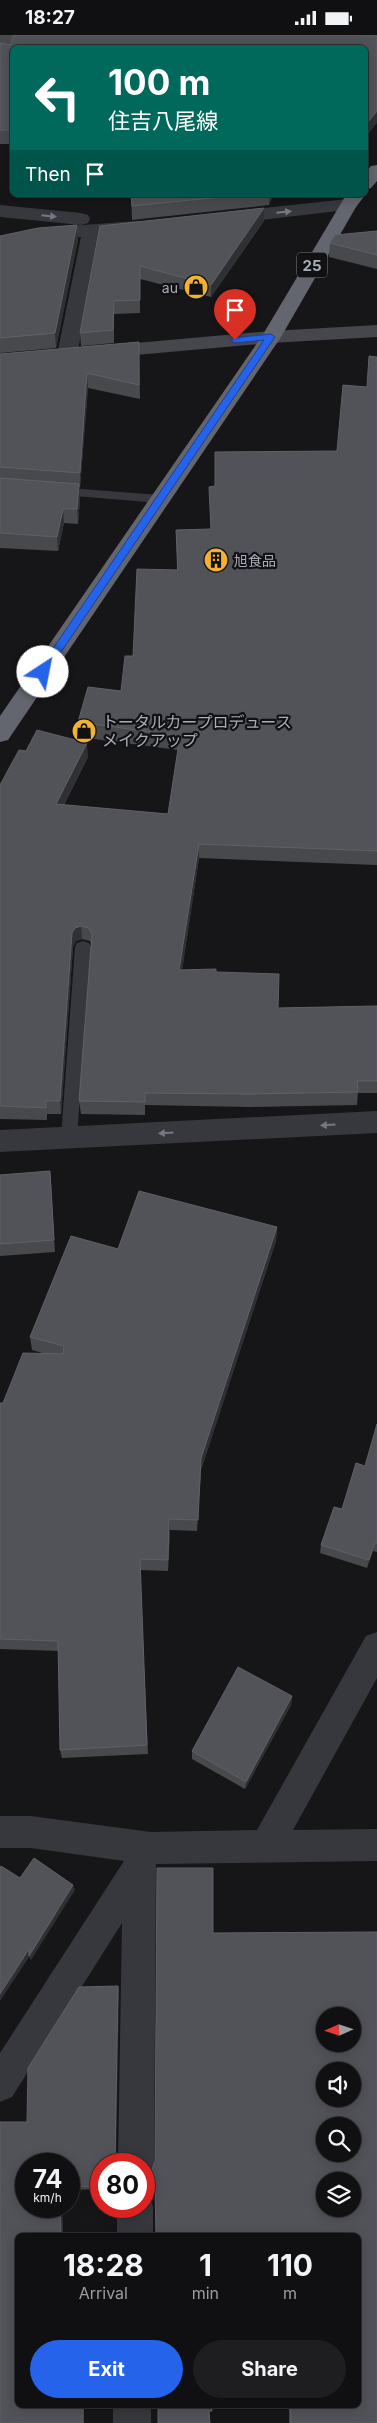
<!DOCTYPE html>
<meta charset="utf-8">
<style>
body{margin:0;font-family:Inter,"Noto Sans JP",sans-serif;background:#1e1e20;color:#f1f3f6;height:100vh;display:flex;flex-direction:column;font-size:19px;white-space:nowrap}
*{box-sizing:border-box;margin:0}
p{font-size:16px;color:#9c9d9f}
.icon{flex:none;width:28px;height:28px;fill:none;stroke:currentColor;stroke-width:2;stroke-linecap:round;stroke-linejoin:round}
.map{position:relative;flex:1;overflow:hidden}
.panel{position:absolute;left:15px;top:2198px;width:346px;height:175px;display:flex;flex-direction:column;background:#101012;border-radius:8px;box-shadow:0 2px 12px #0003,0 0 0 1px #303032}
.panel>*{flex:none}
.top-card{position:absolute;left:10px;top:10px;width:358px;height:152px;border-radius:8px;box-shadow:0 2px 12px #0003,0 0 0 1px #303032;background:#00695c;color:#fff;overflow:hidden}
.needle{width:32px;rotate:267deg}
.tools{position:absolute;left:316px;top:1972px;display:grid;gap:10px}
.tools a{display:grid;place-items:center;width:45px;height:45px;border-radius:50%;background:#101012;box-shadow:0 2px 12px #0003,0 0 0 1px #303032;font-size:25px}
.speed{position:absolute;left:15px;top:2118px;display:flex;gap:10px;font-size:25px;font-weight:700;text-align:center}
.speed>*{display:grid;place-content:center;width:65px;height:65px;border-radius:50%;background:#101012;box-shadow:0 2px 12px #0003,0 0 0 1px #303032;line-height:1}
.speed small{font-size:12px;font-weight:400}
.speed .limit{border:8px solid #d22;background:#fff;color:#111}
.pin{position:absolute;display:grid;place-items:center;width:42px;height:42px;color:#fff;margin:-51px -21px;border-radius:50% 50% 50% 0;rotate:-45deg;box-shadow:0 0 5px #0007}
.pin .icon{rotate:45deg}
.me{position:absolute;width:55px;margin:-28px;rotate:34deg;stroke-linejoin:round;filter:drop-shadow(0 0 4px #0008)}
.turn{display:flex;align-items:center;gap:18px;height:105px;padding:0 15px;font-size:22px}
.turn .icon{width:65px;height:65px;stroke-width:2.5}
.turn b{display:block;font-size:35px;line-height:42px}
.then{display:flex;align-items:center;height:48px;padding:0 15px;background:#0003;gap:10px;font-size:19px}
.eta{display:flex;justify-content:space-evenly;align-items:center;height:85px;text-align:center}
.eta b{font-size:30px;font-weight:700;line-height:35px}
.primary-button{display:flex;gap:10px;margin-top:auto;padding:10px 15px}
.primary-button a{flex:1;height:58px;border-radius:30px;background:#2563eb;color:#fff;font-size:20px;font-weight:700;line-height:58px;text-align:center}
.primary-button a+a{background:#1e1e20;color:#f1f3f6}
.status{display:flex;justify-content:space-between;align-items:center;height:35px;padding:0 25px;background:#101012;direction:ltr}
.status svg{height:14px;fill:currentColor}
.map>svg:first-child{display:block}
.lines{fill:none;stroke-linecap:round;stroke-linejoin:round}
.lane{fill:#37383d;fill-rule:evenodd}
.street{fill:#37383d;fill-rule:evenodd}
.secondary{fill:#45474d;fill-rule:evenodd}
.highway{fill:#63666e;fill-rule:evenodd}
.wall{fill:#47494d;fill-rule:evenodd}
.shaded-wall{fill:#2f3033}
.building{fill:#525359;stroke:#5f6168;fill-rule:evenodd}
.oneway{fill:#757881}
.route{fill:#2563eb;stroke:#184099}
.labels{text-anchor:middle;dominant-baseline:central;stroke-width:4.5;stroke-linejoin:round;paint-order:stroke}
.far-poi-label{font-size:14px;fill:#a8adb8;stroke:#111113;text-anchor:end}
.shield{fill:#111113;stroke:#7b7e86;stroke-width:1}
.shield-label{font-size:15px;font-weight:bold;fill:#a8adb8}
.poi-label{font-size:16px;fill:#a8adb8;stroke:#111113;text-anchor:start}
</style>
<div class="status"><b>18:27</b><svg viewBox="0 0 49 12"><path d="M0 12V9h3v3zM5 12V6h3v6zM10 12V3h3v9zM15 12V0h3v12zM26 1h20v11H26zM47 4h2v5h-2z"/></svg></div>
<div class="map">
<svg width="377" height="2388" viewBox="0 0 377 2388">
<rect width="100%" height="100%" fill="#161618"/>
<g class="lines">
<!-- lane -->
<g class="lane">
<path d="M 55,452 L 160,460 L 167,464 L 160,468 L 50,459 L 48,456 Z"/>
<path d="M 83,906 L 89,908 L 91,912 L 77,1102 L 75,1107 L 69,1109 L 63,1107 L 61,1102 L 75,912 L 77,908 Z"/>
</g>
<!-- street -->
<g class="street">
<path d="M 348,164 L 355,166 L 357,170 L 355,174 L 227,189 L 220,187 L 218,183 L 220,179 L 227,177 Z"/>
<path d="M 0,170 L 81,178 L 88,180 L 90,184 L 88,188 L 81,190 L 0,182 Z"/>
<path d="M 137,186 L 144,188 L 146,192 L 144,196 L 100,200 L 77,320 L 74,324 L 67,326 L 60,324 L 57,320 L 81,202 L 43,205 L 0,214 L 0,202 L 43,193 Z"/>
<path d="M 377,1076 L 377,1098 L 0,1117 L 0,1095 Z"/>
<path d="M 377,1597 L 377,1643 L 293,1795 L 377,1794 L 377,1826 L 156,1829 L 154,2129 L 149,2142 L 144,2144 L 144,2129 L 118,2129 L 122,1888 L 12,2062 L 0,2067 L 0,2018 L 124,1826 L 31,1813 L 0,1813 L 0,1781 L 31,1781 L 151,1797 L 257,1795 L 366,1601 Z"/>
<path d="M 144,2157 L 148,2158 L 153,2171 L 153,2200 L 117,2200 L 117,2171 L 144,2171 Z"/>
<rect x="113" y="2370" width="38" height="18"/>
</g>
<!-- secondary -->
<path class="secondary" d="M 377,290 L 377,302 L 271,308 L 102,323 L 95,321 L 92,317 L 95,313 L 102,311 L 271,296 Z"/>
<!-- highway -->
<g class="highway">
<path d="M 377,130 L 377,146 L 371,153 L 365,155 L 365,138 L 371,131 Z"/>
<path d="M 346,160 L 365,160 L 356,172 L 281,302 L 8,705 L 0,707 L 0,681 L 262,301 Z"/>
</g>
</g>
<!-- wall -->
<g class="wall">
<path d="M 0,0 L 377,0 L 365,12 L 12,12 L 12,109 L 0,109 Z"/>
<path d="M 131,160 L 273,160 L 269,170 L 132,185 Z"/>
<path d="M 264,173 L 264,186 L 211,262 L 140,244 L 140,278 L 114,279 L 114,308 L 81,311 L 80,298 L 100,191 Z"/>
<path d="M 77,190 L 78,205 L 56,313 L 0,318 L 0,201 Z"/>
<path d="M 377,196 L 377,234 L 329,222 L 330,208 Z"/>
<path d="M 139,307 L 140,364 L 88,353 L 80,452 L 79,452 L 80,464 L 78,489 L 64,488 L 58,516 L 0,513 L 0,319 Z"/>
<path d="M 377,322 L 377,830 L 199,823 L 182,935 L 216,937 L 278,973 L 377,971 L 377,1058 L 358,1058 L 357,1070 L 249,1072 L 145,1070 L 145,1080 L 81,1079 L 79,1066 L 91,909 L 90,906 L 82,904 L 76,906 L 73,912 L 61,1079 L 47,1079 L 47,1085 L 0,1084 L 0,750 L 26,716 L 88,722 L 64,770 L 168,779 L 178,715 L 79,702 L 78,687 L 121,656 L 133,621 L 177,535 L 176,495 L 211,494 L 209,452 L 215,451 L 215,417 L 337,416 L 367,352 Z"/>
<path d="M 50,1136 L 55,1217 L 0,1221 L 0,1140 Z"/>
<path d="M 277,1192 L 276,1206 L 201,1435 L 197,1496 L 170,1495 L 168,1536 L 140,1535 L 148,1719 L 62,1723 L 60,1715 L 59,1616 L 0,1614 L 0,1368 L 3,1368 L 46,1319 L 32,1315 L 30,1302 L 118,1214 Z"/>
<path d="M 377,1389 L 377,1517 L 373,1516 L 367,1533 L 320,1518 L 321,1510 L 342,1474 L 365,1431 Z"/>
<path d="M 292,1661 L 291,1670 L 245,1754 L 192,1724 L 192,1716 Z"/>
<path d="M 157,1833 L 213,1833 L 213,1898 L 377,1897 L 377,2388 L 289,2388 L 289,2370 L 359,2370 L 359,2200 L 156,2200 L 155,2152 L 144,2152 L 144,2142 L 150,2140 L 155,2126 ZM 325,1981 L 352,1981 L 352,2009 L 325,2009 ZM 325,2036 L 352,2036 L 352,2064 L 325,2064 ZM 325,2091 L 352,2091 L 352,2119 L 325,2119 ZM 325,2146 L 352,2146 L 352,2174 L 325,2174 Z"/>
<path d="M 118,1951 L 119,1956 L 101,2129 L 101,2154 L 69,2155 L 69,2129 L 26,2171 L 62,2171 L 63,2200 L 18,2370 L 84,2370 L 84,2388 L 0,2388 L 27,2087 Z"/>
</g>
<!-- shaded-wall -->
<g class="shaded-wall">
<path d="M 377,76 L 377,88 L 365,103 L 365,91 Z"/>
<path d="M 270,160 L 273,160 L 269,170 Z"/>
<path d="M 264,173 L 264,186 L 211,262 L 211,250 Z"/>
<path d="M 77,190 L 78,205 L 56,313 L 55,298 Z"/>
<path d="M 87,338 L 88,353 L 80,452 L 80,438 Z"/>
<path d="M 79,449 L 80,464 L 78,489 L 77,474 Z"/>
<path d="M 63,474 L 64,488 L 58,516 L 57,502 Z"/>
<path d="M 87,708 L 88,722 L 57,783 L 56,769 Z"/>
<path d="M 199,809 L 199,823 L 180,948 L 179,935 Z"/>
<path d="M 81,891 L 82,904 L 76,906 L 73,912 L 61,1079 L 60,1066 L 72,898 L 75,893 Z"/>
<path d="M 50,1136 L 51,1149 L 55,1217 L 54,1205 Z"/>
<path d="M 277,1192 L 276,1206 L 201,1435 L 197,1496 L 201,1423 Z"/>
<path d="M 169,1484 L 170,1495 L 168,1536 L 168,1525 Z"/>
<path d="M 375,1507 L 373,1516 L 367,1533 L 369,1525 Z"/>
<path d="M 292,1661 L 291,1670 L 245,1754 L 246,1747 Z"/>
<path d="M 73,1850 L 75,1855 L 31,1925 L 29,1922 L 0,1966 L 0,1959 L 29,1914 Z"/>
<path d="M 118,1951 L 119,1956 L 116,2129 L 115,2126 Z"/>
<path d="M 60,2171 L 62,2171 L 63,2200 L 61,2200 Z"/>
<rect x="83" y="2370" width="1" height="18"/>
</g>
<!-- building -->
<g class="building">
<path d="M 18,0 L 377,0 L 377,76 L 365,91 L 365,12 L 12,12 L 12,95 L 0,95 L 0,8 L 11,10 L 13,1 Z"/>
<path d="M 131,160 L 242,160 L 132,171 Z"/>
<path d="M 264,173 L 211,250 L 140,231 L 140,265 L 114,266 L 113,295 L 80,298 L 100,191 Z"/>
<path d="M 77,190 L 55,298 L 0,303 L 0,201 L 38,193 Z"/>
<path d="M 377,196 L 377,220 L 330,208 L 335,200 Z"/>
<path d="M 139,307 L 139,350 L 87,338 L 80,438 L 0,432 L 0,319 Z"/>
<path d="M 369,321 L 377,322 L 377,816 L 199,809 L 179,935 L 216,934 L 216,937 L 279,939 L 278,973 L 377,971 L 377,1046 L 357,1046 L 358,1057 L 250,1059 L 145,1058 L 145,1067 L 79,1066 L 92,899 L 89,893 L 81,891 L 75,893 L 72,898 L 60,1066 L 45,1066 L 46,1073 L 0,1071 L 0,750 L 19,715 L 26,716 L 37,695 L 87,708 L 56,769 L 168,779 L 180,701 L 78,687 L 88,652 L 121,656 L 125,621 L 133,621 L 137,534 L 178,535 L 176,495 L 211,494 L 209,452 L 215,451 L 215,417 L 337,416 L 343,350 L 367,352 Z"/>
<path d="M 0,443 L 79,449 L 77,474 L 63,474 L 57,502 L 0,498 Z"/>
<path d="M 50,1136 L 54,1205 L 0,1209 L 0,1140 Z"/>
<path d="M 139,1156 L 277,1192 L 201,1423 L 198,1485 L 169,1484 L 168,1525 L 140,1524 L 147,1710 L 60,1715 L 58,1606 L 0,1604 L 0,1368 L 3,1368 L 23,1318 L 63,1319 L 64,1311 L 30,1302 L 71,1201 L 118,1214 Z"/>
<path d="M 377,1389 L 377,1508 L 375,1507 L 369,1525 L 321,1510 L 334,1472 L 342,1474 L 356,1428 L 365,1431 Z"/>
<path d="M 238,1632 L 292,1661 L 246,1747 L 192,1716 Z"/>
<path d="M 34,1823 L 73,1850 L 29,1921 L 29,1914 L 0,1959 L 0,1833 L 1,1831 L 20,1843 Z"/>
<path d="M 157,1833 L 213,1833 L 213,1898 L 377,1897 L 377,2388 L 291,2388 L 290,2370 L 359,2370 L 359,2200 L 156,2200 L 155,2149 L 144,2150 L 144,2142 L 150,2140 L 155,2126 ZM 325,1981 L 352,1981 L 352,2009 L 325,2009 ZM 325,2036 L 352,2036 L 352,2064 L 325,2064 ZM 325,2091 L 352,2091 L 352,2119 L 325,2119 ZM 325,2146 L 352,2146 L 352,2174 L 325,2174 Z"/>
<path d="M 118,1951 L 115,2126 L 117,2128 L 141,2128 L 142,2129 L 101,2129 L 101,2151 L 69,2152 L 69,2129 L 26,2129 L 26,2171 L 60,2171 L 61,2200 L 18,2200 L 18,2370 L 83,2370 L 83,2388 L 0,2388 L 0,2087 L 27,2087 L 28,2033 L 79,1952 Z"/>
<path d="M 158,2370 L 212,2370 L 212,2376 L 209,2376 L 210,2388 L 158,2388 Z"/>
</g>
<!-- one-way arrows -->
<defs><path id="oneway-solid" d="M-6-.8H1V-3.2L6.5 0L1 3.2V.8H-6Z" transform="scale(1.25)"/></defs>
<g class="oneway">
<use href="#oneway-solid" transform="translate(284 177) rotate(-6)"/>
<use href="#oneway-solid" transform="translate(49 181) rotate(6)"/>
<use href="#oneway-solid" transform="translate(328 1090) rotate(177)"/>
<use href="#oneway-solid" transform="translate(166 1098) rotate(177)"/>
</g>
<!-- route -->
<path class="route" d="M 271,299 L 275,302 L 46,639 L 39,639 L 39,634 L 264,305 L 235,308 L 232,307 L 232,303 Z"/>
<!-- icons -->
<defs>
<symbol id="shop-disc" viewBox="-11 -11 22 22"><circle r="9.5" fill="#f2b134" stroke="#111113"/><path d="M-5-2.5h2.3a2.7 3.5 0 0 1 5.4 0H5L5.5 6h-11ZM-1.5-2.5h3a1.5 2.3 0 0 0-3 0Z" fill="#111"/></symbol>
<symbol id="building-disc" viewBox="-11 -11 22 22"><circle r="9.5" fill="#f2b134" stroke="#111113"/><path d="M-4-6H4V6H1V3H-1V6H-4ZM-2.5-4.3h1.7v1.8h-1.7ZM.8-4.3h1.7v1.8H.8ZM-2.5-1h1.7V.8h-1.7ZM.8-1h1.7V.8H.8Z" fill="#111"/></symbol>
</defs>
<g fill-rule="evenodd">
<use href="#shop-disc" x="182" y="238" width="28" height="28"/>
<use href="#building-disc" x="202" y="511" width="28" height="28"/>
<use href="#shop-disc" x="70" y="682" width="28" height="28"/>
</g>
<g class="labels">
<!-- far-poi labels -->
<g class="far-poi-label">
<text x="178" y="252">au</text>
<text x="234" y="525" text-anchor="start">旭食品</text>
</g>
<!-- shield labels -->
<rect class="shield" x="297" y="217.5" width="30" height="25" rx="4"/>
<g class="shield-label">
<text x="312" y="230">25</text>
</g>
<!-- poi labels -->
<g class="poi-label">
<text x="102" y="687">トータルカープロデュース<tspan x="102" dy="18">メイクアップ</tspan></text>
</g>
</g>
</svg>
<div class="tools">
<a><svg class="needle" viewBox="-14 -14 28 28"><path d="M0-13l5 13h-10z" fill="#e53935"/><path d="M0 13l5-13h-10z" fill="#9c9d9f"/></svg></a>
<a><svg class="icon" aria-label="sound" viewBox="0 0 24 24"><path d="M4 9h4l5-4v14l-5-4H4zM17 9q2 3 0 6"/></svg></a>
<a><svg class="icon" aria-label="search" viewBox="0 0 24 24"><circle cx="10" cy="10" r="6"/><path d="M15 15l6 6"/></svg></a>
<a><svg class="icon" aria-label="layers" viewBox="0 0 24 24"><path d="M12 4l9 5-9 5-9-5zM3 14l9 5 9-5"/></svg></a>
</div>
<div class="speed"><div>74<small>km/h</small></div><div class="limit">80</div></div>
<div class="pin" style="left:235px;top:305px;background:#d93025"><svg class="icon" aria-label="arrive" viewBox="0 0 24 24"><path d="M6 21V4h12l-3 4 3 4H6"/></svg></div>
<svg class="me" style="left:43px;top:637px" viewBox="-20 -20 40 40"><circle r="19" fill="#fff"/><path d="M0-13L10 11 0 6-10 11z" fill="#2563eb"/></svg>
<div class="top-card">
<div class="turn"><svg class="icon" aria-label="left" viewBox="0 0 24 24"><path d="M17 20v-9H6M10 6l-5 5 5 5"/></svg><div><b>100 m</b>住吉八尾線</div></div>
<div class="then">Then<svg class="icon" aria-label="arrive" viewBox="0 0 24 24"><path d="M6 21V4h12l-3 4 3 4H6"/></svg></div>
</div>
<section class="panel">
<div class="eta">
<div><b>18:28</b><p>Arrival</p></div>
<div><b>1</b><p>min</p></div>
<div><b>110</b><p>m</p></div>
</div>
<div class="primary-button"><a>Exit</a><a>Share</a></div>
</section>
</div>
